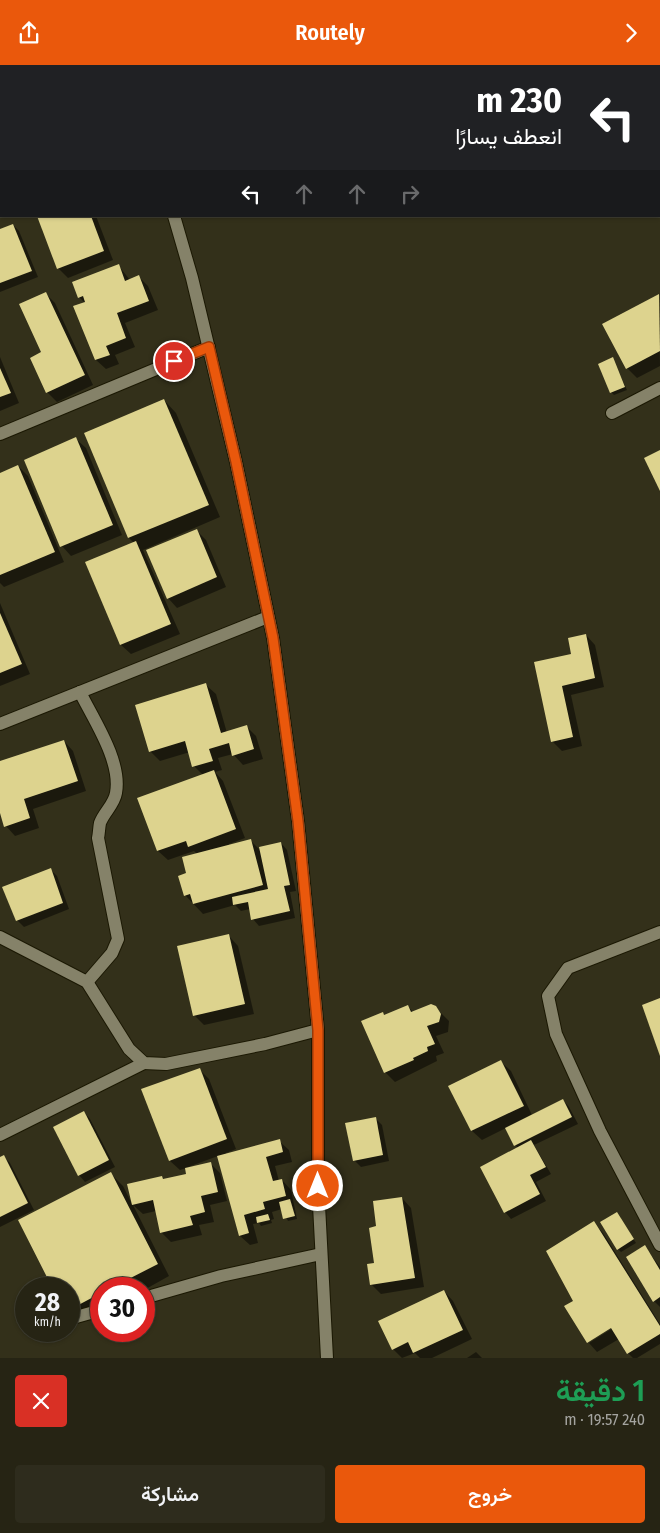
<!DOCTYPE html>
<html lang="ar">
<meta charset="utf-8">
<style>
body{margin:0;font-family:"Fira Sans Condensed",Vazirmatn,sans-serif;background:#2e2c1d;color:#f1f3f6;direction:rtl;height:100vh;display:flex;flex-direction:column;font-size:19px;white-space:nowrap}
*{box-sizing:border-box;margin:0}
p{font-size:16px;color:#a4a4a0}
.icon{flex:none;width:28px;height:28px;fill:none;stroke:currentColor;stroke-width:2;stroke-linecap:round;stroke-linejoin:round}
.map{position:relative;height:1293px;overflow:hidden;direction:ltr}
.side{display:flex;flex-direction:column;background:#262414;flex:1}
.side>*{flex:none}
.hud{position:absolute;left:0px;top:0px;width:660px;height:152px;box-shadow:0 1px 4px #0004,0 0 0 1px #424134;direction:rtl;background:#202124;color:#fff;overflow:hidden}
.speed{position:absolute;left:15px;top:1212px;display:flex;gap:10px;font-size:25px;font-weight:700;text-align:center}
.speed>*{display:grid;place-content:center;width:65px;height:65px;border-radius:50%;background:#262414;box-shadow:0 1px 4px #0004,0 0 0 1px #424134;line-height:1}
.speed small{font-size:12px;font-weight:400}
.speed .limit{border:8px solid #d22;background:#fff;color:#111}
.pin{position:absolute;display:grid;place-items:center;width:42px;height:42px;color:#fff;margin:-21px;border:2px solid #fff;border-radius:50%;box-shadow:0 1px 5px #0007}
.me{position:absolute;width:55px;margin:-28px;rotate:0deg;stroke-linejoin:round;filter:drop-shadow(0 0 4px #0008)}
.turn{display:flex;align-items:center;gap:18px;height:105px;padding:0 15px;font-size:22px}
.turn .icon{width:65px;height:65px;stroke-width:2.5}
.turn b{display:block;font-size:35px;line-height:42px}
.lanes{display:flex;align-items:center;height:48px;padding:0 15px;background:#0003;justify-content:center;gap:25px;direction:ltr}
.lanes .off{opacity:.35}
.round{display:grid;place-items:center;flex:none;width:52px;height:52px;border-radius:5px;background:#2e2c1d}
.summary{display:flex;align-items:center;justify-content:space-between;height:85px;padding:0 15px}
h1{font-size:30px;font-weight:600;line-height:38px;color:#1e9e55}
.cta{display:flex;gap:10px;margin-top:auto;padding:10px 15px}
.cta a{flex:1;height:58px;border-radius:5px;background:#ea580c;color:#fff;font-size:20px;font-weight:600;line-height:58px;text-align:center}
.cta a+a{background:#2e2c1d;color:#f1f3f6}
header{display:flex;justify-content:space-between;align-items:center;height:65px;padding:0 15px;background:#ea580c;color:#fff;font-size:22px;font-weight:600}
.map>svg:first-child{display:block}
.shadow{fill:#0007}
.building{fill:#ddd38e}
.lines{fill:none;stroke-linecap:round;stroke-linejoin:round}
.minor-casing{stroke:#1b1803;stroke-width:14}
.minor{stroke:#858269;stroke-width:12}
.route-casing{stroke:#983908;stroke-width:12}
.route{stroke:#ea580c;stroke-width:9}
</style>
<header><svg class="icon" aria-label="forward" viewBox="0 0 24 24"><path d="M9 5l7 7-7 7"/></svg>Routely<svg class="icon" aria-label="share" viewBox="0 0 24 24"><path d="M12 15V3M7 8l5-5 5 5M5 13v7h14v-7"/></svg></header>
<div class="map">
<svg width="660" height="1293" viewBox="0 0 660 1293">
<rect width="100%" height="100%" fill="#33301a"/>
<!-- shadow -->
<g class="shadow">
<path d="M 0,0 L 78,0 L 1,1 L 0,56 Z"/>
<path d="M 318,0 L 382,0 L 380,1 Z"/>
<rect x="397" y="0" width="38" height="1"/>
<path d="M 443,0 L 478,0 L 475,1 Z"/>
<path d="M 635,0 L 660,0 L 660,25 L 659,1 Z"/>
<path d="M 38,151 L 96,151 L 113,195 L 68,213 L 58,203 Z"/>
<path d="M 13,160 L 19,166 L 38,212 L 0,227 L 0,165 Z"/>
<path d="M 118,200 L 130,215 L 139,212 L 148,221 L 158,245 L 125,258 L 135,282 L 115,290 L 119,299 L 106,304 L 96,295 L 75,242 L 85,238 L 79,232 Z"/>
<path d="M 45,228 L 55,238 L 93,320 L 57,337 L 47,327 L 43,288 Z"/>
<path d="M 659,230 L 660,301 L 637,313 L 627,303 L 604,259 Z"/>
<path d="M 0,292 L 19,338 L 0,346 Z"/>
<path d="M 612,294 L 627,325 L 614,330 L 611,327 Z"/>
<path d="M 164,335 L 176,348 L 220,452 L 143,485 L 180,569 L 131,589 L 121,580 L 87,497 L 134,478 L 129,473 L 86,368 Z"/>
<path d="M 76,374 L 86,383 L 122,470 L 71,491 L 62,481 Z"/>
<path d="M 18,401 L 28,411 L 64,497 L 4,522 L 0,518 L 0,409 Z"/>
<path d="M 197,466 L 206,475 L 226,522 L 177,543 L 168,533 Z"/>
<path d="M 0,538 L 30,609 L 0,621 Z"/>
<path d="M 586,570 L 595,580 L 604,622 L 571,630 L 582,681 L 562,686 L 552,676 L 536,598 L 572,590 Z"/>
<path d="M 206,620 L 216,629 L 227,668 L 247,662 L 256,671 L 263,694 L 243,700 L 233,689 L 218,693 L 222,705 L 215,707 L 223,716 L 245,773 L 229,779 L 230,781 L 250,775 L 261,786 L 281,778 L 287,785 L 296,826 L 290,827 L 295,853 L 259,861 L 253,854 L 250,844 L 241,846 L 235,840 L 203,849 L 185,830 L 188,809 L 198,790 L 194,786 L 168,795 L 158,786 L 139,734 L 203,710 L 194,701 L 190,687 L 160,696 L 150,686 Z"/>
<path d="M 64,676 L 73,686 L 86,726 L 33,744 L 39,763 L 15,771 L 6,761 L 0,744 L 0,697 Z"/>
<path d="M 50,804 L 57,811 L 69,844 L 24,862 L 17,855 Z"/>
<path d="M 229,871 L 238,881 L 254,949 L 204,960 L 194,950 Z"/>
<path d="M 408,941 L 413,947 L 439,946 L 449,956 L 448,967 L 436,971 L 444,988 L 436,991 L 437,996 L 395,1017 L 385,1007 L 385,951 Z"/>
<path d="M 501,997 L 511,1006 L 532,1050 L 563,1035 L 569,1042 L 578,1059 L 534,1080 L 551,1109 L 536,1117 L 546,1136 L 511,1154 L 505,1147 L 518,1084 L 506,1063 L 482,1075 L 472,1066 L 450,1021 Z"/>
<path d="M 199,1004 L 209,1014 L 236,1084 L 226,1088 L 226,1090 L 279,1076 L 289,1085 L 292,1097 L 275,1101 L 279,1116 L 282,1115 L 291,1125 L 297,1154 L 288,1156 L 282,1144 L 272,1147 L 274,1154 L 271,1155 L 272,1158 L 261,1161 L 259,1158 L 253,1159 L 258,1178 L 250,1180 L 240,1171 L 218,1091 L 188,1102 L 211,1099 L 220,1108 L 227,1136 L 210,1140 L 214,1157 L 199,1160 L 202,1170 L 171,1177 L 161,1167 L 156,1146 L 143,1149 L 133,1140 L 169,1211 L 144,1225 L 101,1224 L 101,1246 L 78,1258 L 69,1249 L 69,1224 L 111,1109 L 123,1121 L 132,1139 L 162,1112 L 164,1115 L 187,1110 L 186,1103 L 180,1105 L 170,1096 L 143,1025 Z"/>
<path d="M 84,1047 L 90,1054 L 115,1102 L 85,1117 L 79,1110 Z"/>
<path d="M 376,1054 L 382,1060 L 389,1096 L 361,1102 L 354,1095 Z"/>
<path d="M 3,1091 L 10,1098 L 34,1145 L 0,1162 L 0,1093 Z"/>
<path d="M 402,1133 L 411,1143 L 424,1222 L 381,1229 L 371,1219 L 376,1200 L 378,1163 Z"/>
<path d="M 617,1149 L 636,1178 L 621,1187 L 618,1184 Z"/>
<path d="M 594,1158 L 603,1168 L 660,1259 L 660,1279 L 637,1293 L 633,1293 L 628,1288 L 619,1274 L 597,1287 L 589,1278 L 613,1263 L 575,1236 Z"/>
<path d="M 645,1182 L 660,1202 L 660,1242 L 654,1236 Z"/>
<path d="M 444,1226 L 453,1236 L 472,1274 L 432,1293 L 420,1293 L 415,1288 L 402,1293 L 393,1284 Z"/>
<path d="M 476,1287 L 482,1293 L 467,1293 Z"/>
</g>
<!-- building -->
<g class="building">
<path d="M 37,151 L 91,151 L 104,186 L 57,204 Z"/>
<path d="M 13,159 L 32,206 L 0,218 L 0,164 Z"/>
<path d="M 119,199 L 125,216 L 139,210 L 149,236 L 117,248 L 126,273 L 106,281 L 110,290 L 95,295 L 73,241 L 85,237 L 83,231 L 78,233 L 72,217 Z"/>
<path d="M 46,227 L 85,310 L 46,328 L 30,293 L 41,287 L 19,239 Z"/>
<path d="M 659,229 L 660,286 L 626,304 L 602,259 Z"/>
<path d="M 613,292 L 625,322 L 610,328 L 598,299 Z"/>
<path d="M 0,303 L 11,328 L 0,332 Z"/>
<path d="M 164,334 L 209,440 L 128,473 L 84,368 Z"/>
<path d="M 76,372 L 113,460 L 60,482 L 24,395 Z"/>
<path d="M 660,385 L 660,426 L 644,393 Z"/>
<path d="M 18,400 L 55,487 L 0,510 L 0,408 Z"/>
<path d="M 197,464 L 217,512 L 167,534 L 146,485 Z"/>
<path d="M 136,476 L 171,559 L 120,580 L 85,497 Z"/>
<path d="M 0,548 L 22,599 L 0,608 Z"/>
<path d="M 586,569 L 595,613 L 562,621 L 573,672 L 551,677 L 534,597 L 571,589 L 568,573 Z"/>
<path d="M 206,618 L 221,668 L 247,660 L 254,684 L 232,691 L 229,678 L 209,684 L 213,696 L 192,702 L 185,676 L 149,687 L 135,640 Z"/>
<path d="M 64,675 L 78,716 L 24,734 L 30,753 L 4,762 L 0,748 L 0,696 Z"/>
<path d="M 214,705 L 236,764 L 188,782 L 186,776 L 157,786 L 137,733 Z"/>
<path d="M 251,774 L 263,820 L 193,839 L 190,829 L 184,831 L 178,811 L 186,808 L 182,792 Z"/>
<path d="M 281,777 L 290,820 L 284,821 L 290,846 L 251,855 L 248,837 L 233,840 L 232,832 L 268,824 L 259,782 Z"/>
<path d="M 51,803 L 63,838 L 16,856 L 2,822 Z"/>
<path d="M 229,869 L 245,939 L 193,951 L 177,881 Z"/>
<path d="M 660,933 L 660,991 L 642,940 Z"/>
<path d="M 431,939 L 436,941 L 441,949 L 439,957 L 427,961 L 435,979 L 427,982 L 428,986 L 413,993 L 414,995 L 384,1008 L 361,956 L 383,947 L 384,950 L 408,940 L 411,947 Z"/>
<path d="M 501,995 L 524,1041 L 471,1066 L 448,1021 Z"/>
<path d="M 200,1003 L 227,1074 L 169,1096 L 141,1024 Z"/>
<path d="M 563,1034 L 572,1052 L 514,1081 L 505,1063 Z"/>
<path d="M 84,1046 L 109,1095 L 78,1111 L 53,1062 Z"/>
<path d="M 376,1052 L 383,1090 L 353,1096 L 345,1058 Z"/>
<path d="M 280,1074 L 283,1087 L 266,1092 L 273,1116 L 282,1114 L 286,1131 L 263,1137 L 265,1144 L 244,1150 L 249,1168 L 239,1171 L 217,1091 Z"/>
<path d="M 531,1075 L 546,1102 L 530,1110 L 540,1129 L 504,1148 L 480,1102 Z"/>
<path d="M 4,1090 L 28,1138 L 0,1152 L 0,1092 Z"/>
<path d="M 211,1097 L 218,1127 L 201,1131 L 205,1147 L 190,1151 L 193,1160 L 160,1168 L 153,1135 L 132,1140 L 127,1119 L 162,1111 L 163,1114 L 186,1109 L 185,1103 Z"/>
<path d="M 111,1107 L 158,1199 L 109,1224 L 101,1224 L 101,1228 L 69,1245 L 69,1224 L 53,1224 L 18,1155 Z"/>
<path d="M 402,1132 L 415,1213 L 370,1220 L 367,1199 L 374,1198 L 369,1163 L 376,1161 L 373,1136 Z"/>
<path d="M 290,1134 L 295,1151 L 283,1154 L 279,1137 Z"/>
<path d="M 617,1147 L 634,1174 L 617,1185 L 600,1157 Z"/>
<path d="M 268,1149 L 270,1155 L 257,1158 L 256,1152 Z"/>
<path d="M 594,1156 L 660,1261 L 660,1269 L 627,1289 L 611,1263 L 587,1278 L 564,1241 L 573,1236 L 546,1186 Z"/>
<path d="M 645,1180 L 660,1205 L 660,1232 L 653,1237 L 626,1192 Z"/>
<path d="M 444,1225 L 463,1265 L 413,1288 L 408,1277 L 392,1285 L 378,1256 Z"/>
</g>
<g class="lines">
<defs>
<g id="minor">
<path d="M 124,0 L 125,1"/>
<path d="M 190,1 L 192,0"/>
<path d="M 0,87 L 1,87"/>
<path d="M 174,151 L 192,213 L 236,397 L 273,573 L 298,756 L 318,965 L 318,1121 L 327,1293"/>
<path d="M 612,348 L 660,323"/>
<path d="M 0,369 L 209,282"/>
<path d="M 80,627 C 93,654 122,696 116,728 C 114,740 104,747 100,758 C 99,763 99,769 98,773 L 118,874 L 112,888 L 87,917"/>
<path d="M 0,659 L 268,552"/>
<path d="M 660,867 L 568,903 L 548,931 L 556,969 L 600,1066 L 660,1180"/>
<path d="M 0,872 L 87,917 L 129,984 L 144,998 L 166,999 L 265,979 L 318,965"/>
<path d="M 0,1070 L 144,998"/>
<path d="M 144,1233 L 221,1211 L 321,1189"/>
<path d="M 69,1254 L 101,1245"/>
</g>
</defs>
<!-- minor casing -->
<use href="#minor" class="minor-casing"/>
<!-- minor -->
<use href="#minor" class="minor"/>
</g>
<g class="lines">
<defs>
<path id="route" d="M 174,296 L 209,282 L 236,397 L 273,573 L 298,756 L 318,965 L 318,1121"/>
</defs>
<!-- route casing -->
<use href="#route" class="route-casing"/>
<!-- route -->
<use href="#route" class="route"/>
</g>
</svg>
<div class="speed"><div>28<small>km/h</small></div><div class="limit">30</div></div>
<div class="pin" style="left:174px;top:296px;background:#d93025"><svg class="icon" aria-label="arrive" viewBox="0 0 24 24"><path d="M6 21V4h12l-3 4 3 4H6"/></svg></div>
<svg class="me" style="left:318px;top:1121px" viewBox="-20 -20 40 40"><circle r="17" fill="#ea580c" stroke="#fff" stroke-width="3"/><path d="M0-11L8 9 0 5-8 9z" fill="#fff"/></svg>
<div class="hud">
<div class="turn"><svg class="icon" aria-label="left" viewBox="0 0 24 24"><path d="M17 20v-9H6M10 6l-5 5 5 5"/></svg><div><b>230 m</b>انعطف يسارًا</div></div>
<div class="lanes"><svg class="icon" aria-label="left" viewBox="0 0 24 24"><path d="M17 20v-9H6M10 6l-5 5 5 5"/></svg><svg class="icon off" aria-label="ahead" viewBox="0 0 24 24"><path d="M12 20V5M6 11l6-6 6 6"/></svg><svg class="icon off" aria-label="ahead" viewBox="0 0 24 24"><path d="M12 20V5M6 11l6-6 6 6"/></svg><svg class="icon off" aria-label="right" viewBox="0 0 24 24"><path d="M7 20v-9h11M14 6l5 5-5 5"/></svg></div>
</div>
</div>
<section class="side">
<div class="summary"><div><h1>1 دقيقة</h1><p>240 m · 19:57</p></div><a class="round" style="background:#d93025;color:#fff"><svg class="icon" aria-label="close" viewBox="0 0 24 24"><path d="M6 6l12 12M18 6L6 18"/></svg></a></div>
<div class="cta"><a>خروج</a><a>مشاركة</a></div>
</section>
